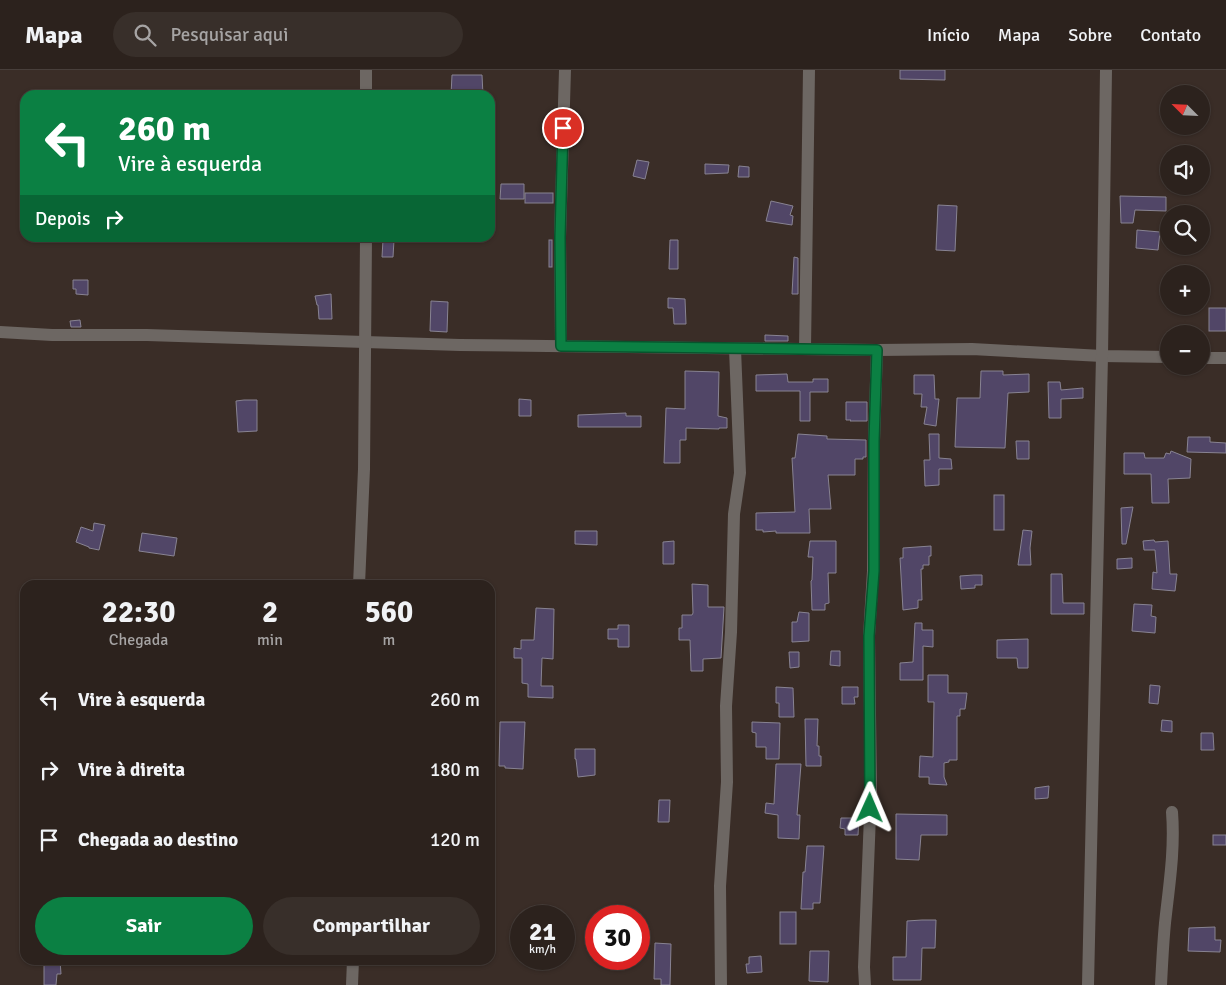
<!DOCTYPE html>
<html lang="pt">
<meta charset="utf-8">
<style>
body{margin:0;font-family:Signika,sans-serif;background:#382f2a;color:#f1f3f6;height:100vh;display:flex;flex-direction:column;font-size:19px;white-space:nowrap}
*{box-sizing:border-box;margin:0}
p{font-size:16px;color:#a6a4a4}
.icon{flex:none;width:28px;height:28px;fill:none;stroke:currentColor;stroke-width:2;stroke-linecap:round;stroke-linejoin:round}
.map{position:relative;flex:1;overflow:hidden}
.side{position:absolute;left:20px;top:510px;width:475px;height:385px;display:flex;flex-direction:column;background:#2c221d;border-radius:15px;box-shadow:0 1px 4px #0004,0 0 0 1px #483f3b}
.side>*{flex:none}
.guide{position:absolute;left:20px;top:20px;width:475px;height:152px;border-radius:15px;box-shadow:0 1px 4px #0004,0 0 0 1px #483f3b;background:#0b8043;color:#fff;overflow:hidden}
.needle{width:32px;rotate:294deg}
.buttons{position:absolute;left:1160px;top:15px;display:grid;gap:10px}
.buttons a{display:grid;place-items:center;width:50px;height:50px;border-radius:50%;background:#2c221d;box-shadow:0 1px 4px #0004,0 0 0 1px #483f3b;font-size:25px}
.speed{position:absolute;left:510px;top:835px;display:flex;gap:10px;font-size:25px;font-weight:700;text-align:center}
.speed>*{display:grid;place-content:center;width:65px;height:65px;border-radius:50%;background:#2c221d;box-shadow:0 1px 4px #0004,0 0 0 1px #483f3b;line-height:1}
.speed small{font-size:12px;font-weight:400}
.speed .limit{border:8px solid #d22;background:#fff;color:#111}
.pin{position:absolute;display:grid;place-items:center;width:42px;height:42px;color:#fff;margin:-21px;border:2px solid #fff;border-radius:50%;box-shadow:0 1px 5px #0007}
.me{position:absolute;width:55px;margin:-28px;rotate:1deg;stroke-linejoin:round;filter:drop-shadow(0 0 4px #0008)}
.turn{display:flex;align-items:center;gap:18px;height:105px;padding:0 15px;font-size:22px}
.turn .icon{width:65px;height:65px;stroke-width:2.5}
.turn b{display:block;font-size:35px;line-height:42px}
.then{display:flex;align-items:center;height:48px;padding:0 15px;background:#0003;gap:10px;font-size:19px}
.eta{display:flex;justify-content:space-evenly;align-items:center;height:85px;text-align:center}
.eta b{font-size:30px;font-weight:700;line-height:35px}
.primary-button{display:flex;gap:10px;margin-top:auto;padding:10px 15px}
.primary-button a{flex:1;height:58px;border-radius:30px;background:#0b8043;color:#fff;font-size:20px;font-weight:700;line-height:58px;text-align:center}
.primary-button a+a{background:#382f2a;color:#f1f3f6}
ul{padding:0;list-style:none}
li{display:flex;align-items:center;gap:15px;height:70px;padding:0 15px}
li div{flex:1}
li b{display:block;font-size:19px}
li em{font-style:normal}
header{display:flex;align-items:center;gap:30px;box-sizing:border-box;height:70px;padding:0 25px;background:#2c221d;border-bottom:1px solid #483f3b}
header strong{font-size:24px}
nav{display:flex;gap:28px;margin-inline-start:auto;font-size:18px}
.search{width:350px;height:45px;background:#382f2a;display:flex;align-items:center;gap:12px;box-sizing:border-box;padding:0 18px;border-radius:28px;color:#a6a4a4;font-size:19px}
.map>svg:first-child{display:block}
.building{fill:#514667;stroke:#888392}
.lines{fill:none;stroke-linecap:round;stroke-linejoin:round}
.street{stroke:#6d6763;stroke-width:12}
.route-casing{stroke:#07532c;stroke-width:12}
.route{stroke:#0b8043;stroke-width:9}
</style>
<header>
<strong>Mapa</strong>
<div class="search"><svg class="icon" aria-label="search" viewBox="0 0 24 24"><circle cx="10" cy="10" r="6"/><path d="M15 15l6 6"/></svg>Pesquisar aqui</div>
<nav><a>Início</a><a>Mapa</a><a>Sobre</a><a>Contato</a></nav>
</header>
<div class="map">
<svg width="1226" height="915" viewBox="0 0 1226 915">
<rect width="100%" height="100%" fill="#3a2d27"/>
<!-- building -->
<g class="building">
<path d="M 900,0 L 945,0 L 945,10 L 900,9 Z"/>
<path d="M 452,5 L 482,5 L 483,25 L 451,25 Z"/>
<path d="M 637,90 L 649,92 L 645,109 L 633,106 Z"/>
<path d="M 705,94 L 729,95 L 728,103 L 705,104 Z"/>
<path d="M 739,96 L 749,97 L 749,107 L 738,107 Z"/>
<path d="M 501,114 L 524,114 L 524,129 L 500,129 Z"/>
<rect x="525" y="123" width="28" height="10"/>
<path d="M 1120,126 L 1166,127 L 1166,141 L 1135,140 L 1133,153 L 1121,153 Z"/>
<path d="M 771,131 L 793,136 L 790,145 L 793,146 L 792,155 L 766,151 Z"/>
<path d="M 938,135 L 957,136 L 955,181 L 936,180 Z"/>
<path d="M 1137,160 L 1160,162 L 1158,180 L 1136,178 Z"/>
<path d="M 383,170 L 394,170 L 393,187 L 382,187 Z"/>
<rect x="549" y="170" width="3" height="27"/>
<path d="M 670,170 L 678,170 L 678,199 L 669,199 Z"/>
<path d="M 794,187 L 798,188 L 798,224 L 792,224 Z"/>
<path d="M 73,210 L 88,210 L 88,225 L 76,224 L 76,219 L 73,219 Z"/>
<path d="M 331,224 L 332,249 L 319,249 L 318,235 L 317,235 L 315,226 Z"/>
<path d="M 668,228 L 685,229 L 686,254 L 674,254 L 673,238 L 668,238 Z"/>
<path d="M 431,231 L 448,232 L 447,262 L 430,261 Z"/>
<rect x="1209" y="238" width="17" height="23"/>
<path d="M 80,250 L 81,257 L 71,257 L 70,251 Z"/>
<path d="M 765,265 L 788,266 L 788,271 L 765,271 Z"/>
<path d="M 685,301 L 719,302 L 718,346 L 727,348 L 727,358 L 719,358 L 719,359 L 686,358 L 686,370 L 680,370 L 680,393 L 664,393 L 666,338 L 685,339 Z"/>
<path d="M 981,301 L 1003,301 L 1003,305 L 1029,304 L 1029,322 L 1008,323 L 1005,378 L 955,377 L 957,328 L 980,328 Z"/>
<path d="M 787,304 L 788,312 L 813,312 L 813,309 L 828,309 L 828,322 L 810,322 L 810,351 L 800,351 L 800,321 L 756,321 L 756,305 Z"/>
<path d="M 914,305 L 934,305 L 935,329 L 939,329 L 936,356 L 924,354 L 927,337 L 921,337 L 922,324 L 914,324 Z"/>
<path d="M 1048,312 L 1060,312 L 1061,320 L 1083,318 L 1083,328 L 1061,329 L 1061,348 L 1049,348 Z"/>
<path d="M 519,329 L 531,330 L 531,346 L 519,346 Z"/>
<path d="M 244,330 L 257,330 L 257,361 L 238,362 L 236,331 Z"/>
<path d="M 846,332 L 867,332 L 867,351 L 850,351 L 851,350 L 846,350 Z"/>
<path d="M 626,343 L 626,346 L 641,346 L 641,357 L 578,357 L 578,345 Z"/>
<path d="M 798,364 L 827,366 L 827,369 L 866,370 L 866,387 L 863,387 L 863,389 L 855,389 L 855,405 L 828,405 L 831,439 L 809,439 L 810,463 L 776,463 L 776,461 L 763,462 L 763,460 L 756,460 L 756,443 L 795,442 L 792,388 L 795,388 Z"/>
<path d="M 929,364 L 939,364 L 939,388 L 951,389 L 952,399 L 939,399 L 939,415 L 925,416 L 924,390 L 930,390 Z"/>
<path d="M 1188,367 L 1210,367 L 1210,372 L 1226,373 L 1226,383 L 1187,382 Z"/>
<path d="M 1016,371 L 1029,371 L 1029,389 L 1017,389 Z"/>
<path d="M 1171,381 L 1191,389 L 1190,408 L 1168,409 L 1169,433 L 1152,433 L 1151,404 L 1124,404 L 1124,383 L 1144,383 L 1145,388 L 1164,388 L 1166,383 L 1170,384 Z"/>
<rect x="994" y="425" width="10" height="35"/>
<path d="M 1133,437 L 1126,474 L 1122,474 L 1121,438 Z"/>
<path d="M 94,453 L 105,455 L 99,480 L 89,478 L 89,477 L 76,472 L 81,457 L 93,461 Z"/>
<path d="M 1023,460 L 1032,461 L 1030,478 L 1031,495 L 1018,495 Z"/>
<path d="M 575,461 L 597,461 L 597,475 L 575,474 Z"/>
<path d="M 142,463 L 177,468 L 174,486 L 139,481 Z"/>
<path d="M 1154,470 L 1155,472 L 1168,471 L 1170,504 L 1177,504 L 1175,521 L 1152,519 L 1153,502 L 1157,503 L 1155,480 L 1144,480 L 1143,471 Z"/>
<path d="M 674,471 L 674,494 L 663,494 L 663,472 Z"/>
<path d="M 810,471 L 836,471 L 836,503 L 828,503 L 829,533 L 825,534 L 825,540 L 812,540 L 811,511 L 812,510 L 813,487 L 808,487 Z"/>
<path d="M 931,476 L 931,486 L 929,486 L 929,495 L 923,495 L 923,499 L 921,499 L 922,530 L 918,530 L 918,538 L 903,540 L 900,488 L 903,488 L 903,478 Z"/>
<path d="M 1132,488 L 1132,498 L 1117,499 L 1117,489 Z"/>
<path d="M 1051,504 L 1062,504 L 1063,533 L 1084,533 L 1084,544 L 1051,544 Z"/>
<path d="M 974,505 L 982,505 L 982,515 L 975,515 L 975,518 L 961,519 L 960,506 Z"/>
<path d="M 692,514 L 708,515 L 708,537 L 724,537 L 721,588 L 703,589 L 703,601 L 691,601 L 690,570 L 679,570 L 679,558 L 682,558 L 682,545 L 692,545 L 693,543 Z"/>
<path d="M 1134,534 L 1152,535 L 1151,546 L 1156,547 L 1155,563 L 1132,561 Z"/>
<path d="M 536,538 L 554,539 L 553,589 L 542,588 L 541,616 L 553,616 L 553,628 L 528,627 L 528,614 L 522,613 L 522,588 L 514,588 L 514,578 L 521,579 L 521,570 L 534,570 Z"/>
<path d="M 799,542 L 809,543 L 809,571 L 792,572 L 792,552 L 797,552 Z"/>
<path d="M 915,553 L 922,553 L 922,560 L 933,560 L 933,577 L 923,576 L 923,610 L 900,610 L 900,593 L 913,592 Z"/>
<path d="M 618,555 L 629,555 L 629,577 L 618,577 L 618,569 L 608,569 L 608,559 L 618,559 Z"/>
<path d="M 1028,569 L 1028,598 L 1018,598 L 1017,588 L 997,588 L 997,570 Z"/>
<path d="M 831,581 L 840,581 L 840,596 L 830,595 Z"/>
<path d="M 789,582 L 799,582 L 799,597 L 790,598 Z"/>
<path d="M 928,605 L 948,605 L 948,623 L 967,623 L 965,639 L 960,639 L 960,646 L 957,646 L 957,690 L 949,690 L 949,692 L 944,693 L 944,707 L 947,715 L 929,714 L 929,707 L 919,707 L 920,686 L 933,687 L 934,632 L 928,632 Z"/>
<path d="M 1150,615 L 1160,616 L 1158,634 L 1149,633 Z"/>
<path d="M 776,617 L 793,618 L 794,647 L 779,647 L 779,633 L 776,633 Z"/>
<path d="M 842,617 L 858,617 L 858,627 L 854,627 L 855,634 L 842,634 Z"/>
<path d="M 805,649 L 818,649 L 817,676 L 819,676 L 819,686 L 821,686 L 821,696 L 806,696 Z"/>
<path d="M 1162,650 L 1172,651 L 1172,662 L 1161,661 Z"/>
<path d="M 500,652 L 525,652 L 523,699 L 505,698 L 505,696 L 499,696 Z"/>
<path d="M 752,652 L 780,653 L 779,689 L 766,689 L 766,677 L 756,677 L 756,663 L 752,662 Z"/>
<path d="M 1201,663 L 1213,663 L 1214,680 L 1201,680 Z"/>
<path d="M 575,679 L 595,679 L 595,705 L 578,707 L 576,689 L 575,689 Z"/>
<path d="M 776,694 L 801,694 L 797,745 L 800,745 L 799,769 L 778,768 L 778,745 L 765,743 L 766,733 L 774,734 Z"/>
<path d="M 1049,716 L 1048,728 L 1035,729 L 1035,718 Z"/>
<path d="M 659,730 L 670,730 L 669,752 L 658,752 Z"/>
<path d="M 896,744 L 947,745 L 947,765 L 921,765 L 919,790 L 896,789 Z"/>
<path d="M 841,748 L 859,748 L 858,765 L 845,765 L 845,759 L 840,758 Z"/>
<rect x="1213" y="765" width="13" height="10"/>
<path d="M 807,776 L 824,776 L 820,833 L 813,833 L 813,839 L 801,839 L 803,802 L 805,802 Z"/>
<rect x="780" y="842" width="16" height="32"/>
<path d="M 922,850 L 936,850 L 935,878 L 922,878 L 921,910 L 893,910 L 893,887 L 906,887 L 907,851 Z"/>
<path d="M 1215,857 L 1215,870 L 1221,870 L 1220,882 L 1188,881 L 1189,858 Z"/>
<path d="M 655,873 L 671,874 L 670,915 L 661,915 L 661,909 L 654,909 Z"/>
<path d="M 810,881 L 829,881 L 828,912 L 809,911 Z"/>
<path d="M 761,886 L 762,902 L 747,903 L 746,894 L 749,894 L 749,887 Z"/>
<path d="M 44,890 L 60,890 L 61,904 L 57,904 L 56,915 L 44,915 Z"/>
</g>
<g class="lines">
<!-- street -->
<g class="street">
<path d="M 366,0 L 366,25"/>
<path d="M 0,262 L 52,265 L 147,265 L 460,275 L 877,280 L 972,279 L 1102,286 L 1169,287"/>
<path d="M 561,275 L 560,167 L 565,0"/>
<path d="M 805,279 L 809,0"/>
<path d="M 1201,288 L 1226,288"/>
<path d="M 359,515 L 364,399 L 366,168"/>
<path d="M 352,915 L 353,890"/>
<path d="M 721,915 L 720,816 L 727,712 L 726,636 L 731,562 L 734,444 L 740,403 L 735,279"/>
<path d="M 865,915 L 864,897 L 871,720 L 869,566 L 873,501 L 874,371 L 877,280"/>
<path d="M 1088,915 L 1102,286 L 1106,0"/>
<path d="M 1161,915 C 1162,895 1163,874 1165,853 C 1169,816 1175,780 1172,742"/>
</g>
</g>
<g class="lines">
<defs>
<path id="route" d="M 563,58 L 560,167 L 561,276 L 877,280 L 874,371 L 874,501 L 869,566 L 870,738"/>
</defs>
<!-- route casing -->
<use href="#route" class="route-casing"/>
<!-- route -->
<use href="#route" class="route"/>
</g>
</svg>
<div class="buttons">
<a><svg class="needle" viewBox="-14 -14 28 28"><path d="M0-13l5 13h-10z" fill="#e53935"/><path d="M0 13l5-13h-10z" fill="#a6a4a4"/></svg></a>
<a><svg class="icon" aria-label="sound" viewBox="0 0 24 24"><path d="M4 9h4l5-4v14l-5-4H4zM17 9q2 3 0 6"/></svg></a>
<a><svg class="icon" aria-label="search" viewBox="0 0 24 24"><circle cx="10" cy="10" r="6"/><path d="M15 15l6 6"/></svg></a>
<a>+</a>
<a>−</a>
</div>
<div class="speed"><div>21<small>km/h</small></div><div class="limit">30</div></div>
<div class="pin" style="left:563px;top:58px;background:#d93025"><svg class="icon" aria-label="arrive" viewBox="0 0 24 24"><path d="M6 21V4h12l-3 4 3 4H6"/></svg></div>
<svg class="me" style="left:870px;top:738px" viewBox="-20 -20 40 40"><path d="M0-17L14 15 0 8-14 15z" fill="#0b8043" stroke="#fff" stroke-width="4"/></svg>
<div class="guide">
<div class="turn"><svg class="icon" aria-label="left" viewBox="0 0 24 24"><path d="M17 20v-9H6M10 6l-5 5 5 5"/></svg><div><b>260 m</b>Vire à esquerda</div></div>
<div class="then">Depois<svg class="icon" aria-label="right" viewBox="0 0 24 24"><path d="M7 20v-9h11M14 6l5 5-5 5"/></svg></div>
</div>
<section class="side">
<div class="eta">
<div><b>22:30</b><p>Chegada</p></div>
<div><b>2</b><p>min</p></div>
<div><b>560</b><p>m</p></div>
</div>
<ul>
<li><svg class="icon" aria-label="left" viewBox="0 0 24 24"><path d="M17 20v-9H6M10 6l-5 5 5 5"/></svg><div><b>Vire à esquerda</b></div><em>260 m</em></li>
<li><svg class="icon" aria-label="right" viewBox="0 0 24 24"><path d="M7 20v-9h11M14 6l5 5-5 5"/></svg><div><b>Vire à direita</b></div><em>180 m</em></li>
<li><svg class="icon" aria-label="arrive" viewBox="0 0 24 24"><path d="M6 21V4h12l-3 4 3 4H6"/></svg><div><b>Chegada ao destino</b></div><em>120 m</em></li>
</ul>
<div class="primary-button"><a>Sair</a><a>Compartilhar</a></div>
</section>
</div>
